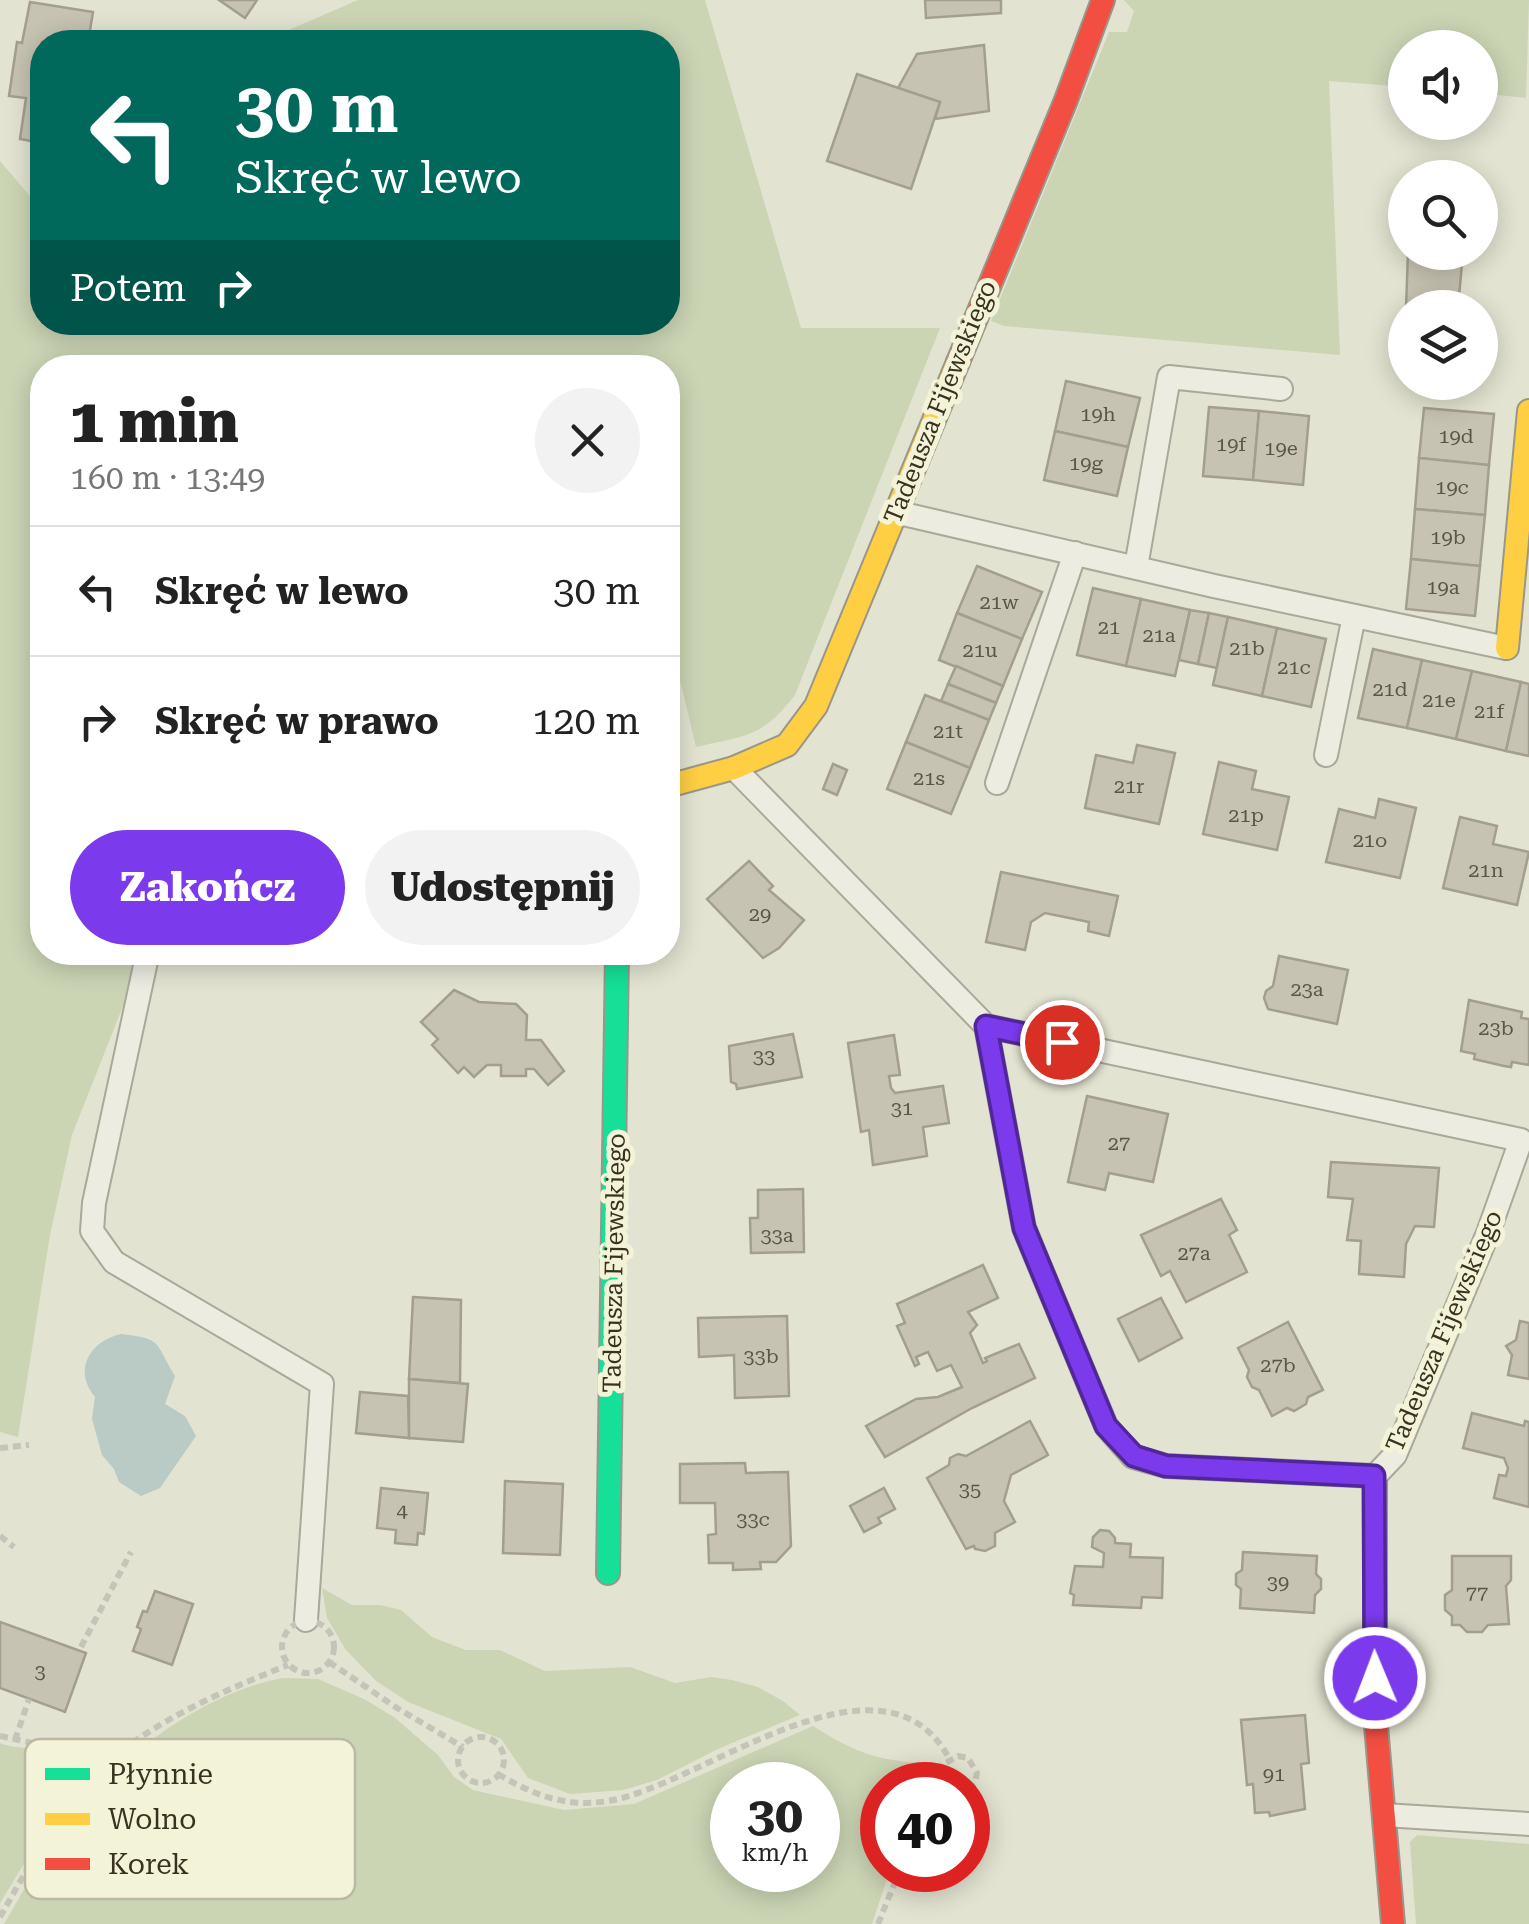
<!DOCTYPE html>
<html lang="pl">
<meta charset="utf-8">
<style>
body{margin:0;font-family:"Roboto Serif",serif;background:#f2f2f2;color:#222;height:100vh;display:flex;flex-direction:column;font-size:38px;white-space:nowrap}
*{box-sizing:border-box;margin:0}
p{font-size:32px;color:#767676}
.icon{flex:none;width:55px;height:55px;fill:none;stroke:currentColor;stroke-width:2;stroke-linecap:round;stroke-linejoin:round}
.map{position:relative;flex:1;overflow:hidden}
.panel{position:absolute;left:30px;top:355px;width:650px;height:610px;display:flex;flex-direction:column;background:#fff;border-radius:40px;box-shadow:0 5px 25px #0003}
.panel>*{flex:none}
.hud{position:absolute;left:30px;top:30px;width:650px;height:305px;border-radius:40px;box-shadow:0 5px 25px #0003;background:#00695c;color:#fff;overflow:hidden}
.fabs{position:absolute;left:1388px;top:30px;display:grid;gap:20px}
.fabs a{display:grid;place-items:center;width:110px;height:110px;border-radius:50%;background:#fff;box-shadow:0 5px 25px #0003;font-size:50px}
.speed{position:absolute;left:710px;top:1762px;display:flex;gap:20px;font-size:50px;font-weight:700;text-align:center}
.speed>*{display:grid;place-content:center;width:130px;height:130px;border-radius:50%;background:#fff;box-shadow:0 5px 25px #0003;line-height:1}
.speed small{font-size:25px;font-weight:400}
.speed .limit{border:15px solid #d22;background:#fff;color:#111}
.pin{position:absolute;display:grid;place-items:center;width:85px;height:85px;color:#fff;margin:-42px;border:5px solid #fff;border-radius:50%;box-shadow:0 2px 10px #0007}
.me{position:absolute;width:110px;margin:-55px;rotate:359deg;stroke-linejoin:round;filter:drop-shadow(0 0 8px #0008)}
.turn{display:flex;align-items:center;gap:35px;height:210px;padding:0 40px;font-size:45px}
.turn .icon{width:130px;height:130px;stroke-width:2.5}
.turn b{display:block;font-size:70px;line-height:85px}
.then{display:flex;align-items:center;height:95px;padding:0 40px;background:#0003;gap:20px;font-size:38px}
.round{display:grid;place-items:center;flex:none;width:105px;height:105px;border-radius:52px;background:#f2f2f2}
.overview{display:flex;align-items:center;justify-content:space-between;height:170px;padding:0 40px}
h1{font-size:60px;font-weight:800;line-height:75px}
.action{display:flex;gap:20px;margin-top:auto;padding:20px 40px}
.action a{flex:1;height:115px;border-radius:60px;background:#7c3aed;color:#fff;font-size:40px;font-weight:800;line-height:115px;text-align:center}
.action a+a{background:#f2f2f2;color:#222}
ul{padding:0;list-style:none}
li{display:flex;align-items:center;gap:30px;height:130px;padding:0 40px;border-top:2px solid #e0e0e0}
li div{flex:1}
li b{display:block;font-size:38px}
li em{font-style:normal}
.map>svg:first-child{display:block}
.green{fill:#cbd5b4;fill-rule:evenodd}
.water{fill:#bacac4}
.building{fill:#c7c3b2;stroke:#a39f90;stroke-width:2.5}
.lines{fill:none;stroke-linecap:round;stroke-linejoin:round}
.lane-casing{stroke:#a9a899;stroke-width:26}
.fast-casing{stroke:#999789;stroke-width:26}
.slow-casing{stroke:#999789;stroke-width:26}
.jam-casing{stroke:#999789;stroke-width:26}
.path{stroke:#c4c4b8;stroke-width:6;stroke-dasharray:8 5;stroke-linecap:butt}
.lane{stroke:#ecece1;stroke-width:22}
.fast{stroke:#16e098;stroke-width:22}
.slow{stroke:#ffcf43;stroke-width:22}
.jam{stroke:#f24e42;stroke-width:22}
.route-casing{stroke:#51269a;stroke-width:25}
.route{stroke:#7c3aed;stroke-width:18}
.labels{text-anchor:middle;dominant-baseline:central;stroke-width:10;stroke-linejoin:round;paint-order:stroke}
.number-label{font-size:20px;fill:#5c5645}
.street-label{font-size:25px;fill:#383221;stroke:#f3f3d8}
.key{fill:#f3f3d8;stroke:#bbb9a1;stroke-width:2.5}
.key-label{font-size:28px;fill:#383221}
</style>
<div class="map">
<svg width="1529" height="1924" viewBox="0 0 1529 1924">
<rect width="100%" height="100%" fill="#e3e3d1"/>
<!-- green -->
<g class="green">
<path d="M 358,0 L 705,0 L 801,328 L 940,328 L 795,695 C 762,738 746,735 696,747 L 668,630 L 668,368 L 42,368 L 42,952 L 144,953 L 72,1135 L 50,1235 L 18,1437 L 0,1432 L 0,161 L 42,210 L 42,322 L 668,322 L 668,42 L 261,42 Z"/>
<path d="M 1124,0 L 1529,0 L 1526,98 L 1480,93 L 1480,48 L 1405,48 L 1405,87 L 1329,81 L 1340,355 L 1004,326 L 991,321 L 1109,32 L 1127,32 L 1134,11 Z"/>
<path d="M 322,1588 L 352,1605 L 380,1605 L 401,1610 L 432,1637 L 450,1644 L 466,1650 L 500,1650 L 545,1671 L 630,1667 L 675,1683 L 711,1677 L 732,1680 L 758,1687 L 783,1701 L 800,1715 L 720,1748 L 657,1780 L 623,1790 L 570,1794 L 528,1778 L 501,1739 L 408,1702 L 376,1681 L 346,1650 L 327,1618 Z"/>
<path d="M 283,1678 L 318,1679 L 364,1699 L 394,1717 L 438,1755 L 454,1777 L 473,1790 L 564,1810 L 634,1804 L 813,1726 C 855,1753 883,1763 934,1763 L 931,1777 L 935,1785 L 882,1785 L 882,1870 L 890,1870 L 872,1924 L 4,1924 C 26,1887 47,1847 74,1813 C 122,1754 208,1691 283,1678 ZM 818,1785 L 818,1870 L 732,1870 L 732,1785 Z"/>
<path d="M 0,1743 C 24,1753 73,1743 78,1776 L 0,1903 Z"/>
<path d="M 1417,1835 L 1529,1844 L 1529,1924 L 1416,1924 L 1410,1842 Z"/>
</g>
<!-- water -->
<path class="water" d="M 121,1334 C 163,1339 154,1341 175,1376 L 165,1404 L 185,1416 L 196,1436 L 160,1488 L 141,1496 L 119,1482 L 114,1469 L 102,1455 L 92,1419 L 95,1397 C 73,1371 89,1341 121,1334 Z"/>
<!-- building -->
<g class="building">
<path d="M 219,0 L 257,0 L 245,18 Z"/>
<path d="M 925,0 L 1001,0 L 1001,13 L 926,18 Z"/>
<path d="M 30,2 L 93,12 L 88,42 L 42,42 L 42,143 L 20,139 L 26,98 L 9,96 L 17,42 L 22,43 Z"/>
<path d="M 984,45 L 989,111 L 935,119 L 940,102 L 898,88 L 917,54 Z"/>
<path d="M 857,74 L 940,102 L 911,189 L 827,161 Z"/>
<path d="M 1408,252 L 1463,252 L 1458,308 L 1406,308 Z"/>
<path d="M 1066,381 L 1140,398 L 1128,447 L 1055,431 Z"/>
<path d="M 1209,407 L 1259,411 L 1253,480 L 1203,476 Z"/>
<path d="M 1424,408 L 1494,414 L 1489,465 L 1419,458 Z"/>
<path d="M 1259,411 L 1309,416 L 1303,485 L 1253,480 Z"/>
<path d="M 1055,431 L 1128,447 L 1117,496 L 1044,480 Z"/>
<path d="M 1419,458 L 1489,465 L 1485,515 L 1415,509 Z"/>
<path d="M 1415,509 L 1485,515 L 1480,566 L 1411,559 Z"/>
<path d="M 1411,559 L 1480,566 L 1475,616 L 1406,609 Z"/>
<path d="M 977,566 L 1042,592 L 1022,639 L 957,613 Z"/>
<path d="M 1093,588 L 1141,599 L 1126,666 L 1077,655 Z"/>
<path d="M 1141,599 L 1190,610 L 1175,676 L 1126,666 Z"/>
<path d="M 1190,610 L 1209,613 L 1198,664 L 1179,660 Z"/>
<path d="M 957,613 L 1022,639 L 1003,686 L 939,660 Z"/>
<path d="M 1209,613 L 1228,617 L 1217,668 L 1198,664 Z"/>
<path d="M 1228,617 L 1277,628 L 1262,696 L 1213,685 Z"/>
<path d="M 1277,628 L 1326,639 L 1311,707 L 1262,696 Z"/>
<path d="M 1373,649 L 1422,660 L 1407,728 L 1358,718 Z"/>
<path d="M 1422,660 L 1472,671 L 1456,739 L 1407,728 Z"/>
<path d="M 956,666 L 1003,686 L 996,703 L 948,684 Z"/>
<path d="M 1472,671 L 1521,682 L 1506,751 L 1456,739 Z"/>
<path d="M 1521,682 L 1529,684 L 1529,756 L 1506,751 Z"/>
<path d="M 948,684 L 996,703 L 989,720 L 941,701 Z"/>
<path d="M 925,695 L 989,720 L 970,768 L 906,742 Z"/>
<path d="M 906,742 L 970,768 L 951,814 L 887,789 Z"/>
<path d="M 1137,745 L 1175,753 L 1159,824 L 1085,808 L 1096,755 L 1133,763 Z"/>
<path d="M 1219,762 L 1256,771 L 1252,789 L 1289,797 L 1277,850 L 1203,834 Z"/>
<path d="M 833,764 L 847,770 L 837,795 L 823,789 Z"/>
<path d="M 1379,799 L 1416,808 L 1400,878 L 1326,862 L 1339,809 L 1375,818 Z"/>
<path d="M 1460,817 L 1497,826 L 1493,844 L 1529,852 L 1517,905 L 1443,888 Z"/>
<path d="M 749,861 L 773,886 L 769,890 L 804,920 L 779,948 L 763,958 L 707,899 Z"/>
<path d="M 1001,872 L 1118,896 L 1109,936 L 1088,931 L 1089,922 L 1045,913 L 1031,922 L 1025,950 L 986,942 Z"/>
<path d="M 1279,956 L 1348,970 L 1337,1024 L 1268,1009 L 1264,998 L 1266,991 L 1273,986 Z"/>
<path d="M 454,990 L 479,1002 L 516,1004 L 527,1015 L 526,1040 L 541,1040 L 564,1071 L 548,1085 L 534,1069 L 526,1069 L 526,1076 L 501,1076 L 501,1065 L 487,1065 L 474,1077 L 464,1067 L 458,1073 L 432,1045 L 438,1039 L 421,1022 Z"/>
<path d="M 1469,1000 L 1522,1012 L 1521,1018 L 1529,1019 L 1529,1065 L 1512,1062 L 1511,1067 L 1504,1066 L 1474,1059 L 1475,1054 L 1461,1051 Z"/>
<path d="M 793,1034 L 802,1077 L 737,1089 L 736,1084 L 731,1082 L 729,1046 Z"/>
<path d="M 894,1035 L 900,1075 L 889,1076 L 891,1088 L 895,1093 L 943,1086 L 949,1123 L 923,1127 L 927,1156 L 873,1165 L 869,1130 L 861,1132 L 848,1043 Z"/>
<path d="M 1087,1096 L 1168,1114 L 1153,1182 L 1109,1173 L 1105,1190 L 1068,1182 Z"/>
<path d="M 1331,1162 L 1439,1168 L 1434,1227 L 1415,1226 L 1406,1244 L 1404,1277 L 1359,1274 L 1361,1241 L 1347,1240 L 1353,1199 L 1328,1197 Z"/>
<path d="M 803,1189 L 804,1252 L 751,1253 L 750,1218 L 758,1218 L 758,1190 Z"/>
<path d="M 1221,1199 L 1237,1230 L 1229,1235 L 1247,1272 L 1186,1302 L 1170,1271 L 1161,1276 L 1141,1235 Z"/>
<path d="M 983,1265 L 998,1298 L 968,1312 L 977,1325 L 970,1333 L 983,1363 L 987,1361 L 985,1358 L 1019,1344 L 1035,1378 L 972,1408 L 885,1457 L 866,1426 L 916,1399 L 938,1397 L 962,1387 L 951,1365 L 937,1371 L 928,1352 L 916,1357 L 919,1364 L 915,1366 L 897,1326 L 905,1323 L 897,1304 Z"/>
<path d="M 413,1297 L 461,1300 L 460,1383 L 409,1379 Z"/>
<path d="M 1161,1298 L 1182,1338 L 1139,1361 L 1118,1319 Z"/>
<path d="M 787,1316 L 789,1396 L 735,1398 L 734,1355 L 699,1357 L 698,1318 Z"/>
<path d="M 1520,1321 L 1529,1323 L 1529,1379 L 1508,1375 L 1512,1355 L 1506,1346 L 1516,1340 Z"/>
<path d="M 1288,1322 L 1323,1390 L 1308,1397 L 1306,1404 L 1294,1411 L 1287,1408 L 1272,1416 L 1259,1390 L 1252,1387 L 1247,1377 L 1249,1370 L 1238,1348 Z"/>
<path d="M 409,1379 L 468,1384 L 463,1442 L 409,1438 Z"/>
<path d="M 360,1392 L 408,1396 L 409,1438 L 356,1433 Z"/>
<path d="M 1472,1413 L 1524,1426 L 1525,1421 L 1529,1422 L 1529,1507 L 1494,1498 L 1499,1475 L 1506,1476 L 1508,1468 L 1504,1458 L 1463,1448 Z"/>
<path d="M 1030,1421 L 1048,1455 L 1011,1475 L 1004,1501 L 1015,1522 L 995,1533 L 995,1546 L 985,1551 L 975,1549 L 974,1546 L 966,1549 L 927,1478 L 949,1465 L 950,1458 L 958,1454 L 966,1456 Z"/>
<path d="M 745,1463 L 746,1473 L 788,1472 L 791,1546 L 776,1562 L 760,1562 L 761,1569 L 733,1570 L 733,1563 L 709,1563 L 708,1535 L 716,1534 L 715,1503 L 680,1503 L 680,1464 Z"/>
<path d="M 505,1481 L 563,1484 L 560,1555 L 503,1553 Z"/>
<path d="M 381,1488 L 428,1493 L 424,1534 L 418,1533 L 417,1545 L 395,1543 L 396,1530 L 377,1528 Z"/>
<path d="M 884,1488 L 895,1509 L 878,1518 L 881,1523 L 864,1532 L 850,1506 Z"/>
<path d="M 1100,1530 L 1109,1531 L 1115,1538 L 1115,1543 L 1131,1544 L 1130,1557 L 1163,1558 L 1162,1598 L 1142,1597 L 1141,1608 L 1073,1605 L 1074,1595 L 1070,1593 L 1075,1566 L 1103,1567 L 1104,1553 L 1092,1547 L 1093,1537 Z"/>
<path d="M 1243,1552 L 1317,1556 L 1316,1574 L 1321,1579 L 1321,1589 L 1315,1595 L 1314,1613 L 1240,1608 L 1241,1589 L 1236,1585 L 1236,1574 L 1242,1570 Z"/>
<path d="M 1452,1556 L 1511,1556 L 1511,1580 L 1506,1586 L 1509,1624 L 1488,1625 L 1482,1632 L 1467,1632 L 1460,1625 L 1452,1625 L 1452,1616 L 1445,1610 L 1445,1595 L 1452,1590 Z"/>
<path d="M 155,1591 L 193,1604 L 172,1665 L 133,1651 L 141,1629 L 137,1627 L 143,1611 L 147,1612 Z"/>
<path d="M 0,1622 L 86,1653 L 65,1712 L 0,1688 Z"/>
<path d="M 1305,1715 L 1309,1763 L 1301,1764 L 1305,1809 L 1270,1816 L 1269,1812 L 1255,1813 L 1253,1784 L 1247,1785 L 1241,1720 Z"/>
</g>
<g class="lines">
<defs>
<g id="lane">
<path d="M 895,512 L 1214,586 L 1506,648"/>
<path d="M 1136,567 L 1169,377 L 1281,389"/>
<path d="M 1326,755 L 1354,616"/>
<path d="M 734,768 L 986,1026 L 1521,1140 L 1488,1233 L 1395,1455 L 1375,1476 L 1166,1466 L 1133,1457 L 1106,1426 L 1024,1228 L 986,1026"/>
<path d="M 997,783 L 1075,553"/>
<path d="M 148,952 L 94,1203 L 92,1231 L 114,1262 L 322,1384 L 306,1620"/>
<path d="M 1384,1815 L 1529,1824"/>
</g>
<path id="fast" d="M 608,1573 L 617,952"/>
<g id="slow">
<path d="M 1507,648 L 1529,411"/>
<path d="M 668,786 L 734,768 L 787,745 L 816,706 L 958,362"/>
</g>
<g id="jam">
<path d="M 958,362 L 1066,100 L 1103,0"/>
<path d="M 1375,1476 L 1375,1714 L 1393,1924"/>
</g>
</defs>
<!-- lane casing -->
<use href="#lane" class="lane-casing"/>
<!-- fast casing -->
<use href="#fast" class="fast-casing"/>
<!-- slow casing -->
<use href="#slow" class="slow-casing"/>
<!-- jam casing -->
<use href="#jam" class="jam-casing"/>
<!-- path -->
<g class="path">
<path d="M 0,1448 L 29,1445"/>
<path d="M 0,1536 L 14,1547"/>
<circle cx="308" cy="1647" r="26"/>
<path d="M 81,1647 L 131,1552"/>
<path d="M 329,1662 L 397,1708 L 463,1747"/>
<path d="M 0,1736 L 80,1753 L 121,1752"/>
<circle cx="481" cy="1760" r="23"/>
<path d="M 15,1740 L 29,1699"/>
<path d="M 71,1753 L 85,1769 L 88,1784"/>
<path d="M 498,1774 C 533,1795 567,1808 608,1801 C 699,1787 881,1635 949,1758"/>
<path d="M 944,1785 L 940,1775 L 942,1765 L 958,1756 L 968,1758 L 977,1773 L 975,1783 L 968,1790"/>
<path d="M 0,1917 C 23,1877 45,1835 74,1798 C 127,1731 211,1696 288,1665"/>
<path d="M 878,1924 L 900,1870"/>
</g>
<!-- lane -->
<use href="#lane" class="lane"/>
<!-- fast -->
<use href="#fast" class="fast"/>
<!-- slow -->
<use href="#slow" class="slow"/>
<!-- jam -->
<use href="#jam" class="jam"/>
</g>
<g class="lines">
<defs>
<path id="route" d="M 1062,1042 L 986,1026 L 1024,1228 L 1106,1426 L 1134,1456 L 1166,1466 L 1374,1476 L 1375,1678"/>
</defs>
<!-- route casing -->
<use href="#route" class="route-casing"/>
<!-- route -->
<use href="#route" class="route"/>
</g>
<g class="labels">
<!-- number labels -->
<g class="number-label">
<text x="1098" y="414">19h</text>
<text x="1456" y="436">19d</text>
<text x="1231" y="444">19f</text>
<text x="1281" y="448">19e</text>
<text x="1086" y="463">19g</text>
<text x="1452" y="487">19c</text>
<text x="1448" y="537">19b</text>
<text x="1443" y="587">19a</text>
<text x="999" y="602">21w</text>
<text x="1109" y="627">21</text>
<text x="1159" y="635">21a</text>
<text x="1247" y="648">21b</text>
<text x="980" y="650">21u</text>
<text x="1294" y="667">21c</text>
<text x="1390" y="689">21d</text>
<text x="1439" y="700">21e</text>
<text x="1489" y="711">21f</text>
<text x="948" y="731">21t</text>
<text x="929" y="778">21s</text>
<text x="1129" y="786">21r</text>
<text x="1246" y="815">21p</text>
<text x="1370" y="840">21o</text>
<text x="1486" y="870">21n</text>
<text x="760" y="914">29</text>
<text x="1307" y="989">23a</text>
<text x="1496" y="1028">23b</text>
<text x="764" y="1056">33</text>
<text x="902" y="1108">31</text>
<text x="1119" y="1143">27</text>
<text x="777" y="1235">33a</text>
<text x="1194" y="1253">27a</text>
<text x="761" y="1356">33b</text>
<text x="1278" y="1365">27b</text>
<text x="970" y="1489">35</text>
<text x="402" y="1510">4</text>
<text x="753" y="1519">33c</text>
<text x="1278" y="1582">39</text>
<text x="1477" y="1593">77</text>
<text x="40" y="1671">3</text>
<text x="1274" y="1774">91</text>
</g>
<!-- street labels -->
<g class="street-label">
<text transform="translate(940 402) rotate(-68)">Tadeusza Fijewskiego</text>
<text transform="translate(614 1263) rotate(-89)">Tadeusza Fijewskiego</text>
<text transform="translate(1444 1331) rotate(-67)">Tadeusza Fijewskiego</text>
</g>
</g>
<!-- legend -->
<rect x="25" y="1739" width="330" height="160" rx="15" class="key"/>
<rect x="45" y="1768" width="45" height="12" fill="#16e098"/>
<rect x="45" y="1813" width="45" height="12" fill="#ffcf43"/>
<rect x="45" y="1858" width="45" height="12" fill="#f24e42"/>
<g class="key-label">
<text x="108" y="1784">Płynnie</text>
<text x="108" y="1829">Wolno</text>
<text x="108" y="1874">Korek</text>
</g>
</svg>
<div class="fabs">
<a><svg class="icon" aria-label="sound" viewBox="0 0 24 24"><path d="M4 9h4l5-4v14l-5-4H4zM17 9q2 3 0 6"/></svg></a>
<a><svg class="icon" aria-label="search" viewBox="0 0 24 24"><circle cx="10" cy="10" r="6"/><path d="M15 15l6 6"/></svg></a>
<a><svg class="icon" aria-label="layers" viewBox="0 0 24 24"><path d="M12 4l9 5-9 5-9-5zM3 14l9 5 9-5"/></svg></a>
</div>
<div class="speed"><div>30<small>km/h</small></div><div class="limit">40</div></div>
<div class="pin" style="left:1062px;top:1042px;background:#d93025"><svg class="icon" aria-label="arrive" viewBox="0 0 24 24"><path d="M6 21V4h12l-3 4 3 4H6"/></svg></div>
<svg class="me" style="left:1375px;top:1678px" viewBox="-20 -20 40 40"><circle r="17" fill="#7c3aed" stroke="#fff" stroke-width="3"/><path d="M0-11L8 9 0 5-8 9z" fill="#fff"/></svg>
<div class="hud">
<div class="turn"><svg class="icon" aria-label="left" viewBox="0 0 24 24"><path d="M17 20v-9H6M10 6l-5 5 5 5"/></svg><div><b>30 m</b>Skręć w lewo</div></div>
<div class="then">Potem<svg class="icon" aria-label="right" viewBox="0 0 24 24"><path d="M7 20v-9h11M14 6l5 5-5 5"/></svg></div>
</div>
<section class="panel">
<div class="overview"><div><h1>1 min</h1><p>160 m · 13:49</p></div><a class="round"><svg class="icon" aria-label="close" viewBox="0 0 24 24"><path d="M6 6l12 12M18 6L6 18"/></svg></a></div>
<ul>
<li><svg class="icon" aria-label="left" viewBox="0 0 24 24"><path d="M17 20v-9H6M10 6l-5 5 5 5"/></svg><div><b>Skręć w lewo</b></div><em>30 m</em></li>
<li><svg class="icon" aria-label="right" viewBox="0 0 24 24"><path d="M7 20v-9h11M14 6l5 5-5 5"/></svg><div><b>Skręć w prawo</b></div><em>120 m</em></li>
</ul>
<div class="action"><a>Zakończ</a><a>Udostępnij</a></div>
</section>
</div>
